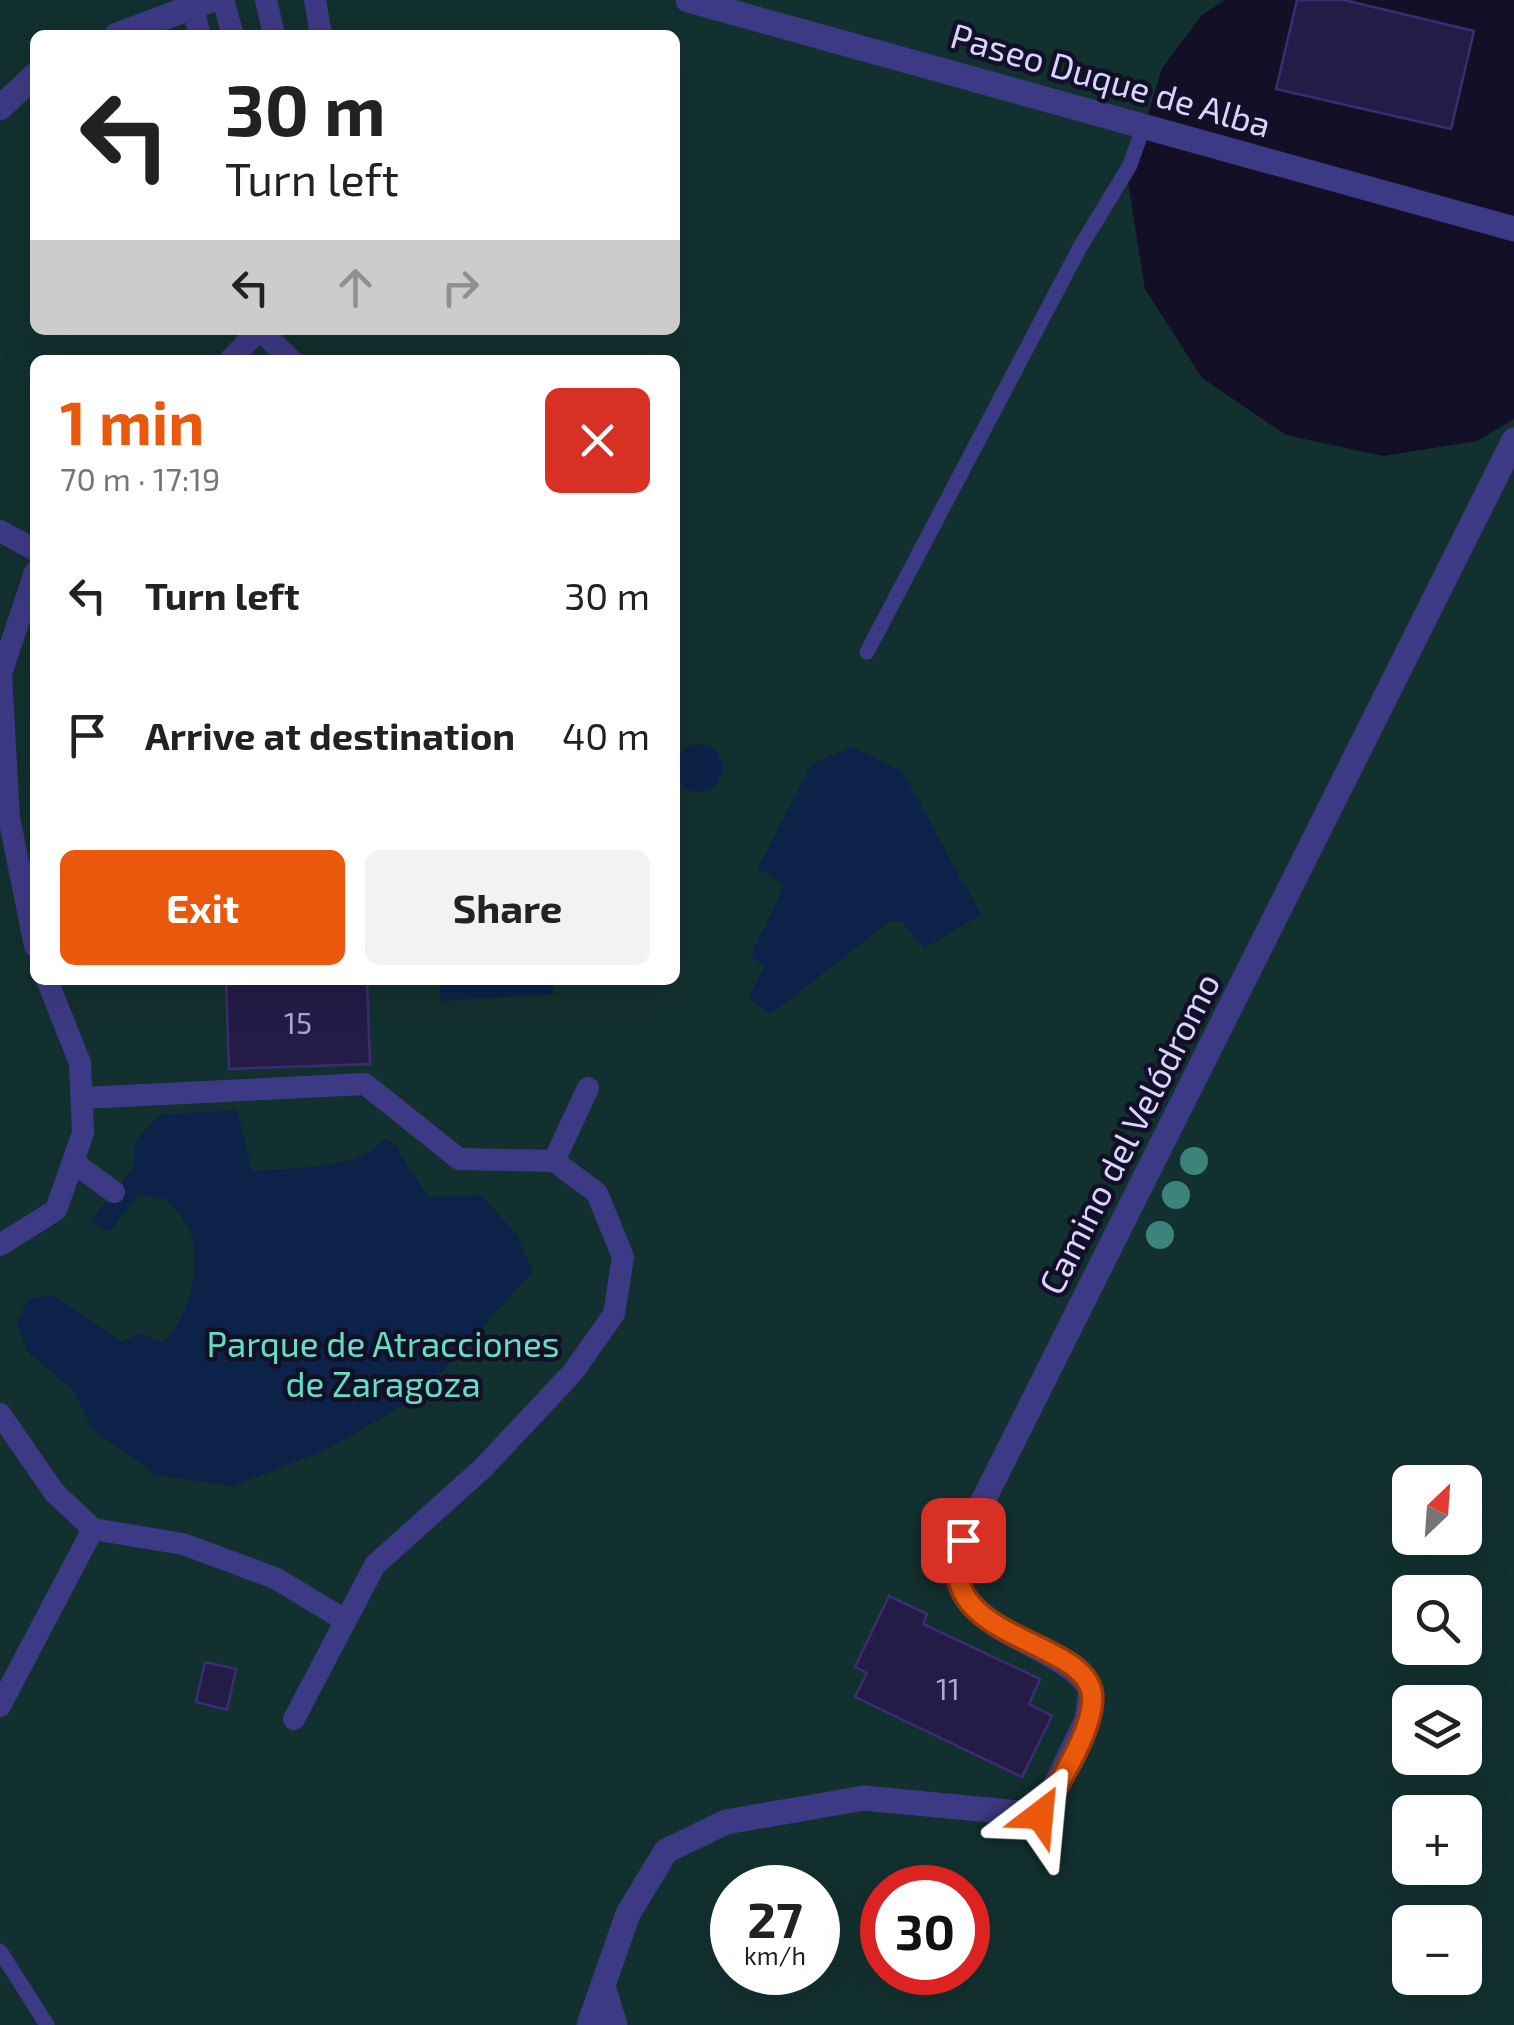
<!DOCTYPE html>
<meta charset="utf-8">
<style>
body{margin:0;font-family:"Exo 2",sans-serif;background:#f2f2f2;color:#222;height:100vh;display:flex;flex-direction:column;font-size:38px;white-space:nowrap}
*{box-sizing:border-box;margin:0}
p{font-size:32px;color:#767676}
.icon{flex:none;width:55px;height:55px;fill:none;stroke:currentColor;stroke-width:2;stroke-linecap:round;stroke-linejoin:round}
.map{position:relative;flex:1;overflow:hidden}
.side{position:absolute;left:30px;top:355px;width:650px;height:630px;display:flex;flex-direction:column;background:#fff;border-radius:15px;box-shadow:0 10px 40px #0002}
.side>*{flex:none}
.top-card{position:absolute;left:30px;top:30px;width:650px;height:305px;border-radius:15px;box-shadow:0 10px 40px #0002;background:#fff;color:#222;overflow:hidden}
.needle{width:65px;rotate:25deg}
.tools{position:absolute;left:1392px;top:1465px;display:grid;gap:20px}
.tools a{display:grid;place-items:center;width:90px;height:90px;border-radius:15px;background:#fff;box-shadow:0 10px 40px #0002;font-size:50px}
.speed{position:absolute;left:710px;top:1865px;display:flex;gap:20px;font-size:50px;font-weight:700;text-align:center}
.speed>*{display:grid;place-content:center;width:130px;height:130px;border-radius:50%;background:#fff;box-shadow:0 10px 40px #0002;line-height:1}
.speed small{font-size:25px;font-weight:400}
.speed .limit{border:15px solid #d22;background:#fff;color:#111}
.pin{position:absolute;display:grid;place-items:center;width:85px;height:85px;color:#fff;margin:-42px;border-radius:20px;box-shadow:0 5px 15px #0006}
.me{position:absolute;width:110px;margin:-55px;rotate:29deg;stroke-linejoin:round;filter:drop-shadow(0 0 8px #0008)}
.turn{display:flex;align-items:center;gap:35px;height:210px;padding:0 30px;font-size:45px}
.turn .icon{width:130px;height:130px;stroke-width:2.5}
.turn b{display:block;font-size:70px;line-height:85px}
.lanes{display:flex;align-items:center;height:95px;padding:0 30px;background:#0003;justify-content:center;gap:50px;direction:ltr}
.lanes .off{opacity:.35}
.round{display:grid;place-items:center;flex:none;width:105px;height:105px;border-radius:15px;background:#f2f2f2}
.summary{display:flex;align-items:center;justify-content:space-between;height:170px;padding:0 30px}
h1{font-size:60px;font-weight:700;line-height:75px;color:#ea580c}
.cta{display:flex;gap:20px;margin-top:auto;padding:20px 30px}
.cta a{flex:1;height:115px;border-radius:15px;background:#ea580c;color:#fff;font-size:40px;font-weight:700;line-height:115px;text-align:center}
.cta a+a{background:#f2f2f2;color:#222}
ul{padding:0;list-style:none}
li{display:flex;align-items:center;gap:30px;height:140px;padding:0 30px}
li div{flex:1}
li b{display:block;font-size:38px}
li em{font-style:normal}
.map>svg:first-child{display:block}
.green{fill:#12302f;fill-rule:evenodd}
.water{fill:#0c2248}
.building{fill:#241b47;stroke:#3b2d73;stroke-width:2.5}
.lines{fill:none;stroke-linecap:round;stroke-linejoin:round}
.service{stroke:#3d3a85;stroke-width:15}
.pedestrian{stroke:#3d3a85;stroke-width:22}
.minor{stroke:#3d3a85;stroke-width:25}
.tertiary{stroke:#3d3a85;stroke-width:25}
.tree{fill:#3d827b}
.route-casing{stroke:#983908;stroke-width:25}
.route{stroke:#ea580c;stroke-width:18}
.labels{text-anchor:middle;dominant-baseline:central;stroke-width:9;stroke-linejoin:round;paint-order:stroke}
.number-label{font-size:30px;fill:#aca6d1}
.street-label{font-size:35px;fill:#d9d4ff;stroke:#130f26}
.park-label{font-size:35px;fill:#5fe0c0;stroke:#130f26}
</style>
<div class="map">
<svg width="1514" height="2025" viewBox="0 0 1514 2025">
<rect width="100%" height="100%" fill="#130f26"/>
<!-- green -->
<path class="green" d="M 0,0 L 1225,0 L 1202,15 L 1162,68 L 1128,182 L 1145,289 L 1202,378 L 1286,435 L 1383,456 L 1477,441 L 1514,419 L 1514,2025 L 0,2025 ZM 35,35 L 675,35 L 675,330 L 35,330 ZM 35,360 L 675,360 L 675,980 L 35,980 ZM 1410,1482 L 1465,1482 L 1465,1538 L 1410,1538 ZM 1410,1592 L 1465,1592 L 1465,1648 L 1410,1648 ZM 1410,1702 L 1465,1702 L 1465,1758 L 1410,1758 ZM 1410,1812 L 1465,1812 L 1465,1868 L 1410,1868 ZM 732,1888 L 818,1888 L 818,1972 L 732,1972 ZM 882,1888 L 968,1888 L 968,1972 L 882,1972 ZM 1410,1922 L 1465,1922 L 1465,1978 L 1410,1978 Z"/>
<!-- water -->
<g class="water">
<circle cx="699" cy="768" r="24"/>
<path d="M 851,747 L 902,771 L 981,915 L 924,948 L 902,922 L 889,922 L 771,1014 L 748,997 L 765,966 L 751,956 L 784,885 L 758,868 L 812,764 Z"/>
<path d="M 439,980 L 553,980 L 554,994 L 441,1001 Z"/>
<path d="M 237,1110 L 252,1171 C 290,1167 360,1171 384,1139 L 394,1143 L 428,1197 L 480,1195 L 515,1232 L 533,1271 L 420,1396 L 325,1450 L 234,1486 L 156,1475 L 91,1428 L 75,1392 L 30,1354 L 16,1323 L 29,1299 L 53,1295 L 121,1342 L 140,1334 L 164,1342 C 190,1314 202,1268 190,1231 C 186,1219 174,1208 166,1199 L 139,1194 L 110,1231 L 90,1222 L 133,1167 L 136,1140 L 160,1115 Z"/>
</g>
<!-- building -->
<g class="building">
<path d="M 1297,0 L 1344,0 L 1474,31 L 1451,129 L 1276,89 Z"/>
<path d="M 226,980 L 367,980 L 370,1064 L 229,1069 Z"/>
<path d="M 889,1596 L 927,1614 L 923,1624 L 1040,1679 L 1029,1704 L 1052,1716 L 1022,1777 L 855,1697 L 867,1673 L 855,1667 Z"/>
<path d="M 205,1662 L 236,1669 L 227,1710 L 196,1702 Z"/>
</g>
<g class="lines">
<!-- service -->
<g class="service">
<path d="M 867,652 L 1079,249 L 1130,165 L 1144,125"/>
<path d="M 0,1951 L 47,2025"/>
</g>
<!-- pedestrian -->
<g class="pedestrian">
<path d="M 223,0 L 233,35"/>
<path d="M 266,0 L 274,35"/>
<path d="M 315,0 L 321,35"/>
<path d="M 192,6 L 200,35"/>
<path d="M 260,330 L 291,360"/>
<path d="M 230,360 L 259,330"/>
<path d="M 0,531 L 35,550"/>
<path d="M 35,572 L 1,674 L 9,817 L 35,946"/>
<path d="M 82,1098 L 365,1084 L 459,1159 L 554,1161 L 597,1193 L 623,1257 L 614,1314 L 573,1372 L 483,1468 L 375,1565 L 294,1719"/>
<path d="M 554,1161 L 588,1088"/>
<path d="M 73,1162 L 114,1192"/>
<path d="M 0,1245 L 56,1210 L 83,1133 L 80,1063 L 47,980"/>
<path d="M 0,1414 L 54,1492 L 93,1529 L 183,1544 L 275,1578 L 343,1619"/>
<path d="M 0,1706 L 93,1529"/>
</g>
<!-- minor -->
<g class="minor">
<path d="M 604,1989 L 615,2025"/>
<path d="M 589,2025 L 628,1914 L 666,1851 L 726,1822 L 864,1798 L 1041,1815 L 1087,1720 L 1091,1689 C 1060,1638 938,1631 959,1549 L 1514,440"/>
</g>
<!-- tertiary -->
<g class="tertiary">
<path d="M 688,0 L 1514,229"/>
<path d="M 117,35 L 211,0"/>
<path d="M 0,108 L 35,75"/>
</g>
</g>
<!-- trees -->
<g class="tree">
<circle cx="1194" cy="1161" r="14"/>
<circle cx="1176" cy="1195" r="14"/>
<circle cx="1160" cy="1235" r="14"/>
</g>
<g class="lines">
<defs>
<path id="route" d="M 963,1540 C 926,1641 1087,1637 1092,1695 C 1095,1728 1057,1786 1040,1815"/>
</defs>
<!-- route casing -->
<use href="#route" class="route-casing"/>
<!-- route -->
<use href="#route" class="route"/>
</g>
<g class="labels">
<!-- number labels -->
<g class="number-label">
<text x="298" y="1022">15</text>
<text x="948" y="1688">11</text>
</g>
<!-- street labels -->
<g class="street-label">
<text transform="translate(1111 79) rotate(16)">Paseo Duque de Alba</text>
<text transform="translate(1128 1133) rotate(-63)">Camino del Velódromo</text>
</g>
<!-- park labels -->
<g class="park-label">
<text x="383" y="1343">Parque de Atracciones<tspan x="383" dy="40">de Zaragoza</tspan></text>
</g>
</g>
</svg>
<div class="tools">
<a><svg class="needle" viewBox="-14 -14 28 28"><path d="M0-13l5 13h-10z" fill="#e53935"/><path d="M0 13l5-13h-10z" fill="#767676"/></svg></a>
<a><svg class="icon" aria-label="search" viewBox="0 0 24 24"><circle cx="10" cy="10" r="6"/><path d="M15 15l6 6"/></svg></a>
<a><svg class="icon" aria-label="layers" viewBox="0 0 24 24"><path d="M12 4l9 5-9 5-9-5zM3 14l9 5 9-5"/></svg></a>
<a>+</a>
<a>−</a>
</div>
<div class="speed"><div>27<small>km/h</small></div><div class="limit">30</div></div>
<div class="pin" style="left:963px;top:1540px;background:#d93025"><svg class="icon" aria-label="arrive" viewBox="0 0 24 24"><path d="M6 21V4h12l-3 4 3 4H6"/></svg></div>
<svg class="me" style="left:1040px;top:1815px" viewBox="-20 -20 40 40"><path d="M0-17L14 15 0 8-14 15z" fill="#ea580c" stroke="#fff" stroke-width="4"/></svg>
<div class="top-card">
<div class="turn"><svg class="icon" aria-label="left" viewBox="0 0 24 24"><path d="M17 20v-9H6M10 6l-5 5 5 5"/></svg><div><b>30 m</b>Turn left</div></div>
<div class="lanes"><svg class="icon" aria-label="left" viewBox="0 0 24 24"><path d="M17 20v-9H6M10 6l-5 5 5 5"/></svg><svg class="icon off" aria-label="ahead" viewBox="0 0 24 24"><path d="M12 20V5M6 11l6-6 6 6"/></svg><svg class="icon off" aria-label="right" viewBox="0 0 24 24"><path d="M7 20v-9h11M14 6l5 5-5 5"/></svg></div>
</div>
<section class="side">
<div class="summary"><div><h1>1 min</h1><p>70 m · 17:19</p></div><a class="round" style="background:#d93025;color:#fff"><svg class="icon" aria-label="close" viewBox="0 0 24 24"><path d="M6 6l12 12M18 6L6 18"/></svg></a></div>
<ul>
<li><svg class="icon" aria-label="left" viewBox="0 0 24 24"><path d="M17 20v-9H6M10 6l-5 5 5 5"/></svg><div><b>Turn left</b></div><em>30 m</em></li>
<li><svg class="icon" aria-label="arrive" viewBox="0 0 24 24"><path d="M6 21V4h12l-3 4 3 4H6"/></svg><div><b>Arrive at destination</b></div><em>40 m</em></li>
</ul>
<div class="cta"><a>Exit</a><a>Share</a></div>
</section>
</div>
